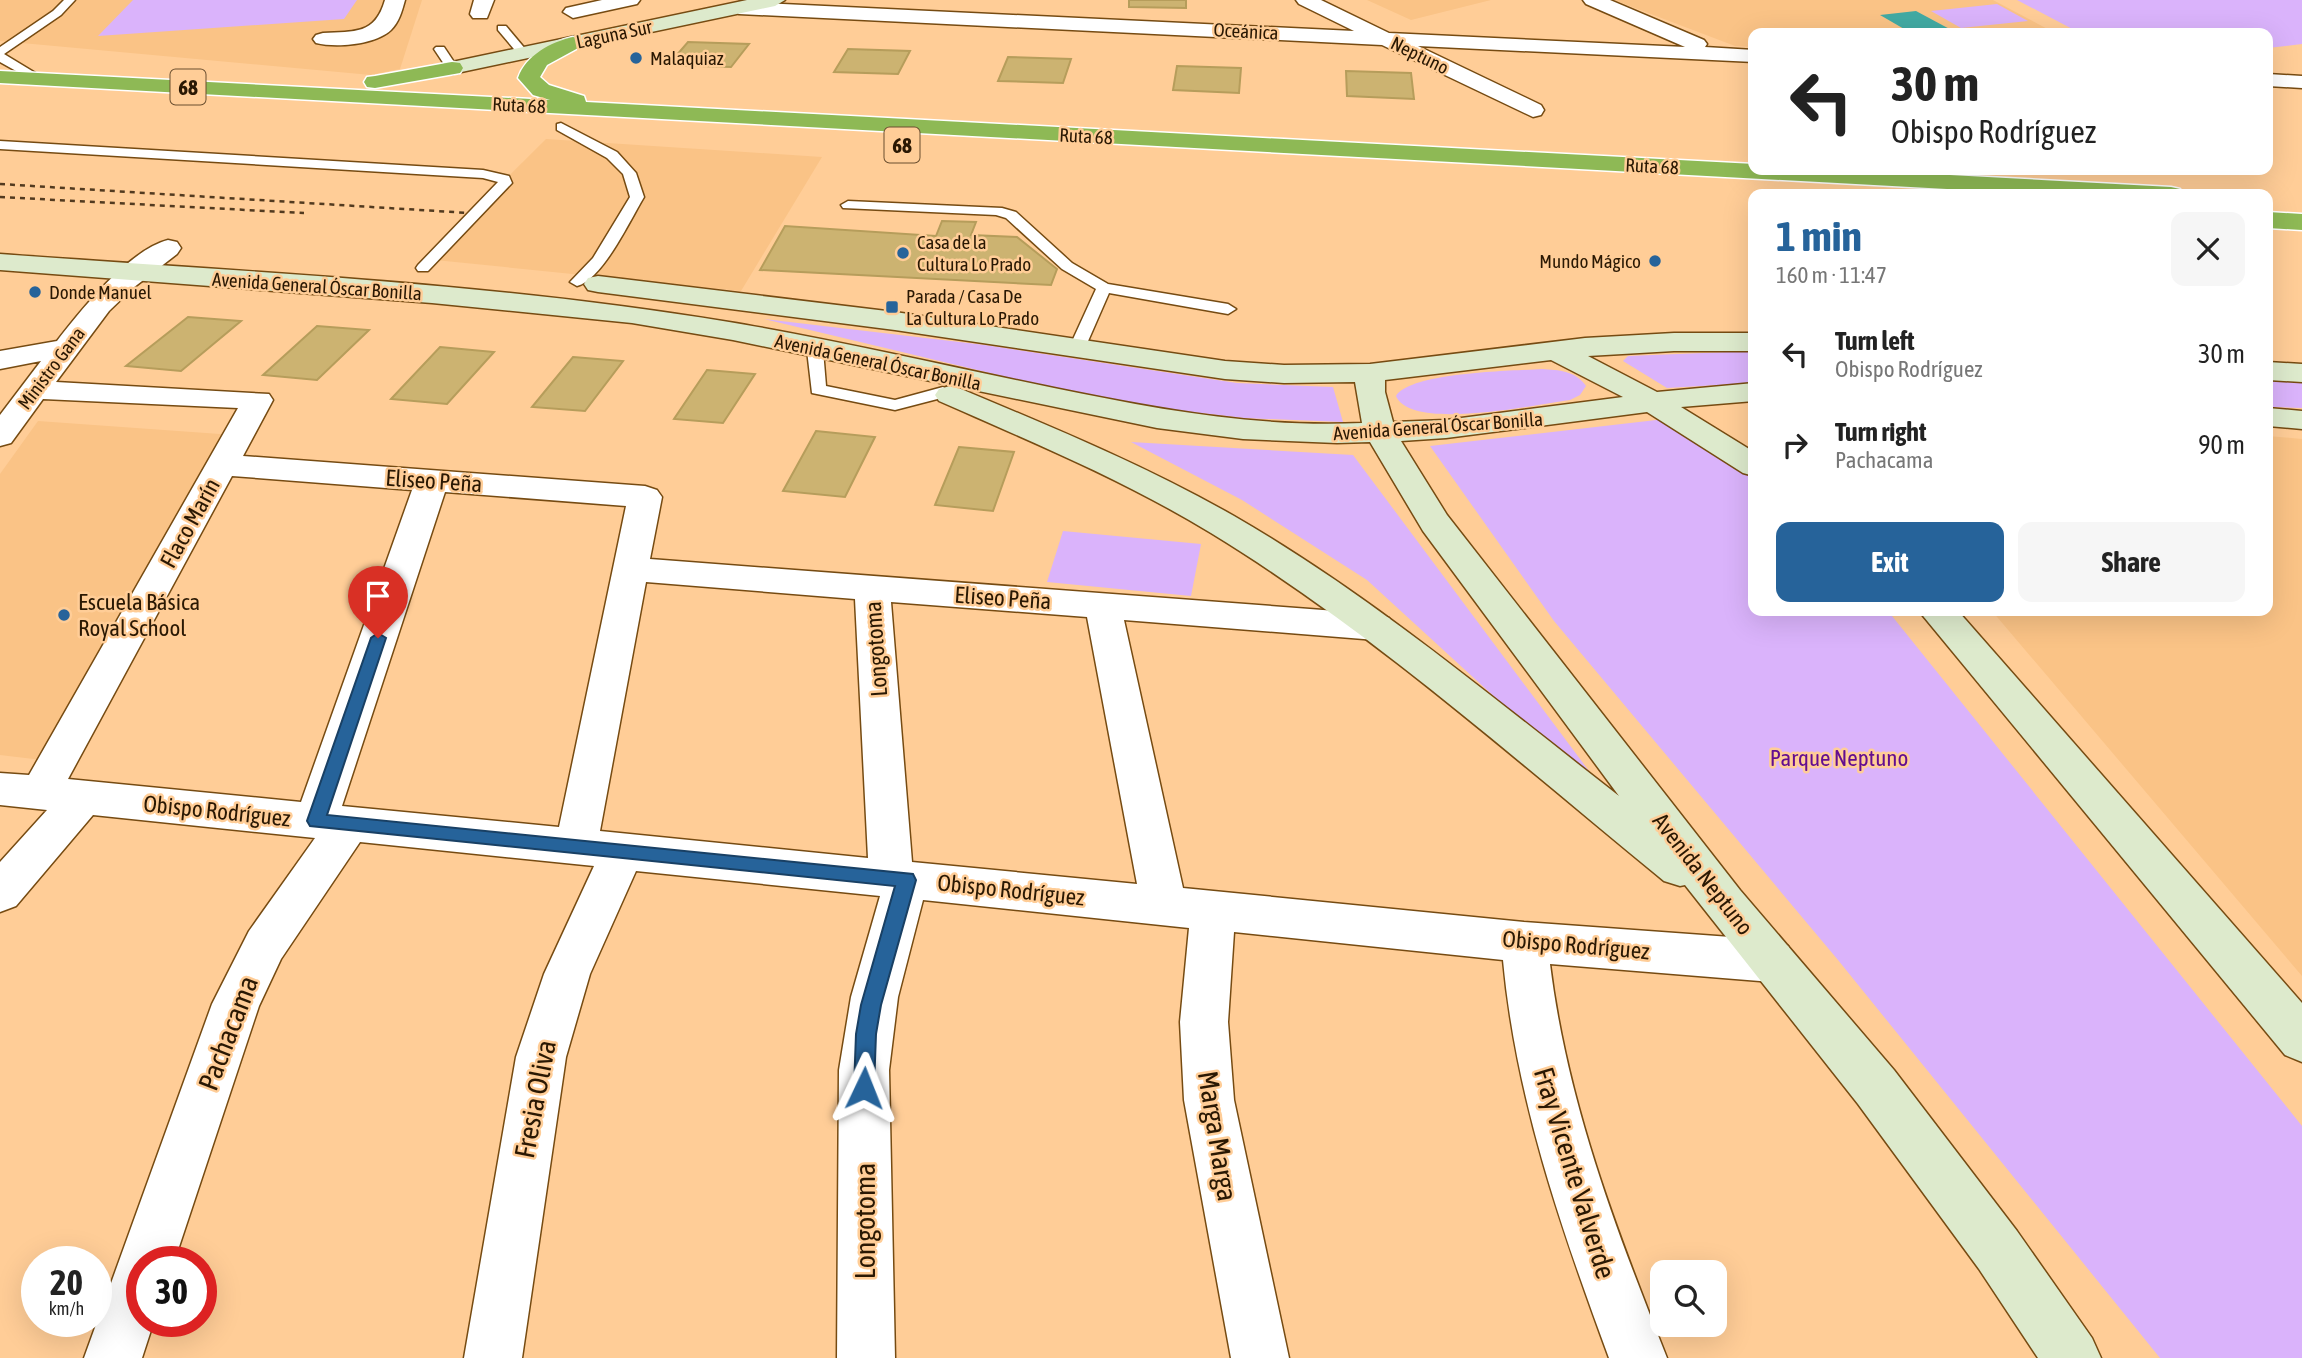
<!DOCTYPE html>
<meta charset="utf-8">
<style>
body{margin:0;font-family:"Asap Condensed",sans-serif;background:#f6f6f6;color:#222;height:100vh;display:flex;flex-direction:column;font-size:26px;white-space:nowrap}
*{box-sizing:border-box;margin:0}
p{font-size:23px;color:#767676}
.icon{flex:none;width:38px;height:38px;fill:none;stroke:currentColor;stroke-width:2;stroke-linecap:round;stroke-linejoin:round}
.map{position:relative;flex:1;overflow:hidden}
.sheet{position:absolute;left:1748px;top:189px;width:525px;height:427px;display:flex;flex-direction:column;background:#fff;border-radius:14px;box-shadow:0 7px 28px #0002}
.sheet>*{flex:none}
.guide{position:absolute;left:1748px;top:28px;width:525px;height:147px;border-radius:14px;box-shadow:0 7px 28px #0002;background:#fff;color:#222;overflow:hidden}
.fabs{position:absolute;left:1650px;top:1260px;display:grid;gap:14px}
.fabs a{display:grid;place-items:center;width:77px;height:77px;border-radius:14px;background:#fff;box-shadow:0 7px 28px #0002;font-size:35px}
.speed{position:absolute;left:21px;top:1246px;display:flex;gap:14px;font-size:35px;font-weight:700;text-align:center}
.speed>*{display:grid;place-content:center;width:91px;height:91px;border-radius:50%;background:#fff;box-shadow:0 7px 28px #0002;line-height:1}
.speed small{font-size:18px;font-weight:400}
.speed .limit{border:10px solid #d22;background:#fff;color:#111}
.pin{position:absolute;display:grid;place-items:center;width:60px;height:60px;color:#fff;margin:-72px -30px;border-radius:50% 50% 50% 0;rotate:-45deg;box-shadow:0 0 7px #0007}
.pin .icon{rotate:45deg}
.me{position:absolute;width:77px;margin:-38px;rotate:2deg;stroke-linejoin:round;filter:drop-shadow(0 0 5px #0008)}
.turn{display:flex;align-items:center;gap:24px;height:147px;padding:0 28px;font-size:32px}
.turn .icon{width:91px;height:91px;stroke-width:2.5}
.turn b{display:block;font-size:49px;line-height:60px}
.round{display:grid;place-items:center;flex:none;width:74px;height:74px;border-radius:14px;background:#f6f6f6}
.overview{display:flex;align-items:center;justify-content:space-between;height:119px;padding:0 28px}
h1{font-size:42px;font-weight:700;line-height:52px;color:#26639a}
.primary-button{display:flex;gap:14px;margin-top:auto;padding:14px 28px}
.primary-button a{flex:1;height:80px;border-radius:14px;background:#26639a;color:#fff;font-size:28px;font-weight:700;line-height:80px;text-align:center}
.primary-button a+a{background:#f6f6f6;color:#222}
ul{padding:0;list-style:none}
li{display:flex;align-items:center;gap:21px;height:91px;padding:0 28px}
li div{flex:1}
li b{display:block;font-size:26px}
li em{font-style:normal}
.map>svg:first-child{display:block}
.built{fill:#fac386}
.green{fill:#dab3fb}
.water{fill:#42aaa3}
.building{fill:#ccb371;stroke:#b69d5b;stroke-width:2}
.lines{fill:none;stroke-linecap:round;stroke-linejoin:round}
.lane-casing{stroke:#764b12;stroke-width:3}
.street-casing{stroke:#764b12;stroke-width:3}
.secondary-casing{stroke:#764b12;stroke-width:3}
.highway-casing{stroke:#fff;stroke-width:3}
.lane{fill:#fff;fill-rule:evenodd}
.street{fill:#fff;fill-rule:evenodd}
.secondary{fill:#ddeacc;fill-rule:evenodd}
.highway{fill:#8eb955;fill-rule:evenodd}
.rail{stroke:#523a1f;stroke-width:2.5;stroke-dasharray:5 5;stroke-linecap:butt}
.route{fill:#26639a;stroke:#194064;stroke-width:2}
.poi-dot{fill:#26639a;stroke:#ffcd97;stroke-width:2.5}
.labels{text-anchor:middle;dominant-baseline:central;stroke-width:5;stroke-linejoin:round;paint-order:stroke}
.far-street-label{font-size:19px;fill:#2a1803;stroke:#ffcd97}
.far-poi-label{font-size:19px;fill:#2a1803;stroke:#ffcd97;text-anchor:start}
.shield{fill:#ffcd97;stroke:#6a4e2f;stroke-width:2}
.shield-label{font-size:21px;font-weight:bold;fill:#2a1803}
.street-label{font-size:23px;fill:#2a1803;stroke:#ffcd97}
.poi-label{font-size:23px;fill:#2a1803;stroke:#ffcd97;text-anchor:start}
.park-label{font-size:23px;fill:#630d90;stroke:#ffcd97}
.near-street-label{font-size:28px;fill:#2a1803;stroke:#ffcd97}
</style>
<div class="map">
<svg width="2302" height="1358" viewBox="0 0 2302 1358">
<rect width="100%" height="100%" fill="#ffcd97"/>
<!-- built -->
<g class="built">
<path d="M 0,0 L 422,0 L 400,69 L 371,75 L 0,41 Z"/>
<path d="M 1367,0 L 1491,0 L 1411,20 Z"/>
<path d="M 1614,0 L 1993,0 L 2055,33 L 1754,33 L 1753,47 L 1735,46 Z"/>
<path d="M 546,139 L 822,157 L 741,291 L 425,259 Z"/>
<path d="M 38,421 L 234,435 L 42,760 L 0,755 L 0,474 Z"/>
<path d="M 2268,436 L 2302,439 L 2302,976 L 1992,611 L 2268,611 Z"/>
</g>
<!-- green -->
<g class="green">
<path d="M 133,0 L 357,0 L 344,19 L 98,36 Z"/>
<path d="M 2017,0 L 2302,0 L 2302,44 L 2268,48 L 2268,33 L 2080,33 Z"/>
<path d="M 1997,4 L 2028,21 L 1961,28 L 1931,11 Z"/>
<path d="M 764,319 L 985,345 L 1237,383 L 1333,387 L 1343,422 L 1244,418 L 1149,407 L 1065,391 Z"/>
<path d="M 1753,351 L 1753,383 L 1667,388 L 1623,361 L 1628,356 Z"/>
<path d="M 1542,369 C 1559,370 1576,371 1586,386 L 1580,395 L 1570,400 C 1538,404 1411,432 1396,396 C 1411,372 1513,371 1542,369 Z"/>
<path d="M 2268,378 L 2302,380 L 2302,408 L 2268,407 Z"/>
<path d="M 1665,419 L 1753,479 L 1754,611 L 1888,611 L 2302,1126 L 2302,1358 L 2160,1358 L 1838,960 L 1554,621 L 1430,446 Z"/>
<path d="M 1131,442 L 1353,455 L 1592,775 L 1584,779 L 1367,580 L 1242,500 Z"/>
<path d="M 1063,531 L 1201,544 L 1191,596 L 1047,582 Z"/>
</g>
<!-- water -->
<path class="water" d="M 1916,11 L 1957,33 L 1911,33 L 1880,15 Z"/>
<!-- building -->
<g class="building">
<path d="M 1129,0 L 1186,0 L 1186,8 L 1129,7 Z"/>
<path d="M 688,42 L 749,44 L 731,67 L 668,65 Z"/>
<path d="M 848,49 L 910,51 L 898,74 L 834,72 Z"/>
<path d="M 1008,57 L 1071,59 L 1063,83 L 998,81 Z"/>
<path d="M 1177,66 L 1241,68 L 1239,93 L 1173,90 Z"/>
<path d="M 1346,71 L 1411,73 L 1414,99 L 1347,96 Z"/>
<path d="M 942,221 L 976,222 L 971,235 L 1017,237 L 1057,269 L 1051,285 L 760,270 L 785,226 L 936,236 Z"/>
<path d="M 188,317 L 241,321 L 181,371 L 126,366 Z"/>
<path d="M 317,326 L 369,330 L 317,380 L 263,375 Z"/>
<path d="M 440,347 L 494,352 L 447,404 L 391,399 Z"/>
<path d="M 573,357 L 623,361 L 585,411 L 532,407 Z"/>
<path d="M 707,370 L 755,374 L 723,423 L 674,419 Z"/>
<path d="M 816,431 L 875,437 L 845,497 L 783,491 Z"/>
<path d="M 959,447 L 1014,452 L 993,511 L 935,505 Z"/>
</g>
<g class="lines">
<defs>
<g id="lane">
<path d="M 64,0 L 75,0 L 61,15 L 4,54 L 42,77 L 42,81 L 34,81 L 0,62 L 0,47 L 53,11 Z"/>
<path d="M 498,26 L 506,26 L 527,51 L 527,55 L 519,55 L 498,30 Z"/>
<path d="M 436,47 L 444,47 L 458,68 L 456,70 L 448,70 L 434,49 Z"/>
<path d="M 561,123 L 617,152 L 636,173 L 644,197 C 630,220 603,279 577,286 L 570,282 L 593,258 L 630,197 L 623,174 L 607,158 L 557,130 L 557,124 Z"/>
<path d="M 0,141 L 483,170 L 509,176 L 512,183 L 428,271 L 418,271 L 416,268 L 418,265 L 498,182 L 483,178 L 0,149 Z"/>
<path d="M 848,201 L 1002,208 L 1016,212 L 1072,263 L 1108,284 L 1228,304 L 1236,309 L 1228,314 L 1109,293 L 1085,348 L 1077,353 L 1071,351 L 1069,348 L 1096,289 L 1062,269 L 1006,218 L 996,215 L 843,208 L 841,205 Z"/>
<path d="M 815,345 L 823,350 L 826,386 L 895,400 L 943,387 L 951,392 L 949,396 L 895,410 L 812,393 L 807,350 Z"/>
</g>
<g id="street">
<path d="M 385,0 L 405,0 C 402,11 399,22 391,30 C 375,45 336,48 316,43 L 313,39 L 316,35 L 323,33 C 355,31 375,35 385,0 Z"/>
<path d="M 474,0 L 494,0 L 487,18 L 473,18 L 470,14 Z"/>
<path d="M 602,0 L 640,0 L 637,4 L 573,18 L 563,12 L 566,8 Z"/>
<path d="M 1296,0 L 1321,0 L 1389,33 L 1685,47 L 1586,4 L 1583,0 L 1610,0 L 1704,40 L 1707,44 L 1705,47 L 1754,50 L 1754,62 L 1418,46 L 1541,105 L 1544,110 L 1541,115 L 1533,117 L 1382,45 L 739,14 L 729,8 L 739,2 L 1354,31 L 1299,4 Z"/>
<path d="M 2268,74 L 2302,76 L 2302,88 L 2268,86 Z"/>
<path d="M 168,240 L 177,242 L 181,248 L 177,254 L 133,288 L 109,311 L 56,382 L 269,394 L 273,400 L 243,456 L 645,486 L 657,490 L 662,497 L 650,559 L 1376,614 L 1389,618 L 1395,627 L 1389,636 L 1376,640 L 1124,620 L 1183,888 L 1524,922 L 1772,940 L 1788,946 L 1795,961 L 1788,976 L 1772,982 L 1550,964 C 1567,1102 1616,1230 1667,1358 L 1609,1358 C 1561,1228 1516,1099 1503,960 L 1234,932 L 1228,1022 L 1234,1100 L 1289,1358 L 1231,1358 L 1184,1100 L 1180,1022 L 1189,928 L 923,900 L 898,997 L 889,1070 L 895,1358 L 837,1358 L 839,1070 L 851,997 L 880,896 L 636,871 L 590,974 L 566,1057 L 522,1358 L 464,1358 L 516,1057 L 544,974 L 594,866 L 360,842 L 281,959 L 259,1006 L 174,1262 L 142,1262 L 142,1321 L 154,1321 L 142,1358 L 84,1358 L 212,1004 L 249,931 L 315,838 L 93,815 L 16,906 L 0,912 L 0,862 L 47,810 L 0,805 L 0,773 L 29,775 L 238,408 L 43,399 L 11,443 L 0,446 L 0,415 L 41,361 L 0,369 L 0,351 L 57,341 C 81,310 129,250 168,240 ZM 232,476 L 412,490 L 301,802 L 68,779 ZM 445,492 L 626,506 L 559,827 L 342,806 ZM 646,582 L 855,599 L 868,858 L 600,831 ZM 891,602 L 1087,617 L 1137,884 L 912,862 Z"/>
</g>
<g id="secondary">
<path d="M 747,0 L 785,0 L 775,6 L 452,74 L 444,73 L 441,68 L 444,63 L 452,62 Z"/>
<path d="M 0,254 C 243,272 489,282 729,322 C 838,340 946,366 1054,388 C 1156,409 1258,428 1362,423 L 1355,382 L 1284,383 L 1225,379 L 895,330 L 598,292 L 588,290 L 584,284 L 588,278 L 598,276 L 895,312 L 1225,361 L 1284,365 L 1370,364 L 1585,338 L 1674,333 L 1754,333 L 1754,351 L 1674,351 L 1588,356 L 1657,392 L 1754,383 L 1754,401 L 1681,407 L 1754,452 L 1754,476 L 1743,473 L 1647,412 L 1446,438 L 1401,441 L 1447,515 L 1740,890 L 1894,1070 L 2017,1231 L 2092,1338 L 2101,1358 L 2038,1358 L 1979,1269 L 1858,1104 L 1685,885 L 1680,886 L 1664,881 C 1517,761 1373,632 1211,533 C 1124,480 1032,442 939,401 L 935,395 L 939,389 L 950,386 L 961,389 C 1054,428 1146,466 1234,516 C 1371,595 1494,699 1619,796 L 1423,531 L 1370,442 L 1337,443 L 1243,439 L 1157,428 L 733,340 L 632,323 L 432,303 L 0,270 ZM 1551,360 L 1623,397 L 1446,420 L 1393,422 L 1385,392 L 1385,380 Z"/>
<path d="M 2268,362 L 2302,364 L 2302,382 L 2268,380 Z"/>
<path d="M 2268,408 L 2302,411 L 2302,429 L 2268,426 Z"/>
<path d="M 1919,611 L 1958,611 L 2302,1003 L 2302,1062 L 2285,1055 Z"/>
</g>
<g id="highway">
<path d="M 573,37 L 580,39 L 583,43 L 580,47 L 547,65 L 540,77 L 549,85 L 584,96 L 586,102 L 1754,164 L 1754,170 L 1856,170 L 2171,187 L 2180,189 L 2183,194 L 2039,194 L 0,83 L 0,71 L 550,100 L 533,95 L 518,78 C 526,55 551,42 573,37 Z"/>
<path d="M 452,62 L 460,63 L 463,68 L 460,73 L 375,88 L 367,87 L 364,82 L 367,77 L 375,76 Z"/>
<path d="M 2268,212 L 2302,214 L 2302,230 L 2268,228 Z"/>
</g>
</defs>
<!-- lane casing -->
<use href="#lane" class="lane-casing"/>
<!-- street casing -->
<use href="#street" class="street-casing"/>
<!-- secondary casing -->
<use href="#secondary" class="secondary-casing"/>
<!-- highway casing -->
<use href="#highway" class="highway-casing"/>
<!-- lane -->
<use href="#lane" class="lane"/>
<!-- street -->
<use href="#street" class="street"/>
<!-- secondary -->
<use href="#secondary" class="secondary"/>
<!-- highway -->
<use href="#highway" class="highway"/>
<!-- rail -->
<g class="rail">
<path d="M 0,184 L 469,213"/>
<path d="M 0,197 L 304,213"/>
</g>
</g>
<!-- route -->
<path class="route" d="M 378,633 L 386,638 L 327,815 L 913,874 L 916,880 L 881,1005 L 876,1034 L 874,1088 L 871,1095 L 864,1098 L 857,1095 L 854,1088 L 856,1034 L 861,1005 L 895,886 L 310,826 L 307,821 L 371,638 Z"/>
<!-- markers -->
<g class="poi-dot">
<circle cx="636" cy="58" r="7"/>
<circle cx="903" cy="253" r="7"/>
<circle cx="1655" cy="261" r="7"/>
<circle cx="35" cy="292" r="7"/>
<rect x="885" y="300" width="14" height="14" rx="3.5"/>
<circle cx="64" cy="615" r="7"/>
</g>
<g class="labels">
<!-- far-street labels -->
<g class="far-street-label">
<text transform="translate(1246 31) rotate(3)">Oceánica</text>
<text transform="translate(614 34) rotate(-12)">Laguna Sur</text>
<text transform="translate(1420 55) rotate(26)">Neptuno</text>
<text transform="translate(519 105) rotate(3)">Ruta 68</text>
<text transform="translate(1086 136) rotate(3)">Ruta 68</text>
<text transform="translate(1652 166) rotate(3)">Ruta 68</text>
<text transform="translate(317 286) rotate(4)">Avenida General Óscar Bonilla</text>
<text transform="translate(878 362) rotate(12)">Avenida General Óscar Bonilla</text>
<text transform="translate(51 368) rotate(-53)">Ministro Gana</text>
<text transform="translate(1438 426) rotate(-4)">Avenida General Óscar Bonilla</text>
</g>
<!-- far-poi labels -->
<g class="far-poi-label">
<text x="650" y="58">Malaquiaz</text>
<text x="917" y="242">Casa de la<tspan x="917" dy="22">Cultura Lo Prado</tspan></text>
<text x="1641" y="261" text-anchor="end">Mundo Mágico</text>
<text x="49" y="292">Donde Manuel</text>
<text x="906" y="296">Parada / Casa De<tspan x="906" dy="22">La Cultura Lo Prado</tspan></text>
</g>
<!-- shield labels -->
<g class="shield">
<rect x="170.5" y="69.5" width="35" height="35" rx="5"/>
<rect x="884.5" y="127.5" width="35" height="35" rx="5"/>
</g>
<g class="shield-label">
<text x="188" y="87">68</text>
<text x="902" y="145">68</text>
</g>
<!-- street labels -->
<g class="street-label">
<text transform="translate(434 481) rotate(4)">Eliseo Peña</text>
<text transform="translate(190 523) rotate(-61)">Flaco Marín</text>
<text transform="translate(1003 598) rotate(4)">Eliseo Peña</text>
<text transform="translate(876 649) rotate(-94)">Longotoma</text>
<text transform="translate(217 811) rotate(6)">Obispo Rodríguez</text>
<text transform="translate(1703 874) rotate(52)">Avenida Neptuno</text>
<text transform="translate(1011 890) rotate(6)">Obispo Rodríguez</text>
<text transform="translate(1576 945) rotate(5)">Obispo Rodríguez</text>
</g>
<!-- poi labels -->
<g class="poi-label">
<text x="78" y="602">Escuela Básica<tspan x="78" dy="26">Royal School</tspan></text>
</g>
<!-- park labels -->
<g class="park-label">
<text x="1839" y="758">Parque Neptuno</text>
</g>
<!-- near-street labels -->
<g class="near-street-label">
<text transform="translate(228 1033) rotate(-69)">Pachacama</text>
<text transform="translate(535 1099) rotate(-79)">Fresia Oliva</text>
<text transform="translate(1218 1136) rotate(81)">Marga Marga</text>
<text transform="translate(1575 1173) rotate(73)">Fray Vicente Valverde</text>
<text transform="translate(865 1221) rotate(-90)">Longotoma</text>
</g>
</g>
</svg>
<div class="fabs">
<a><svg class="icon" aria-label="search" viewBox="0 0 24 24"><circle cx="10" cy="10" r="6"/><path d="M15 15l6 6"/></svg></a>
</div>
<div class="speed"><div>20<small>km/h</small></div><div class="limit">30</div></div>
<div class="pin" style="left:378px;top:638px;background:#d93025"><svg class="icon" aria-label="arrive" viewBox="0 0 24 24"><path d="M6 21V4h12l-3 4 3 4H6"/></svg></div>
<svg class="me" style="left:864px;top:1088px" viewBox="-20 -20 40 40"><path d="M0-17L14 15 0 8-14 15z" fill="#26639a" stroke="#fff" stroke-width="4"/></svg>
<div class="guide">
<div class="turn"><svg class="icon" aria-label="left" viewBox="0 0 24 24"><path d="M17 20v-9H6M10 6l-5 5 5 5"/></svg><div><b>30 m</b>Obispo Rodríguez</div></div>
</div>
<section class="sheet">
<div class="overview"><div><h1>1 min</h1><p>160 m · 11:47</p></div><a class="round"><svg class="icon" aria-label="close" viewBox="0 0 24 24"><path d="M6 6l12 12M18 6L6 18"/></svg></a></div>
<ul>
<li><svg class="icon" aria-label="left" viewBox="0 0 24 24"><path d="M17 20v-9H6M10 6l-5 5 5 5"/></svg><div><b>Turn left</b><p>Obispo Rodríguez</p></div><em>30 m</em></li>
<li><svg class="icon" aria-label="right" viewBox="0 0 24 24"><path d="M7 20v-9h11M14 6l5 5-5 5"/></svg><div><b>Turn right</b><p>Pachacama</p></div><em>90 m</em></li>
</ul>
<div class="primary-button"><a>Exit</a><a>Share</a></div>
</section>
</div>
